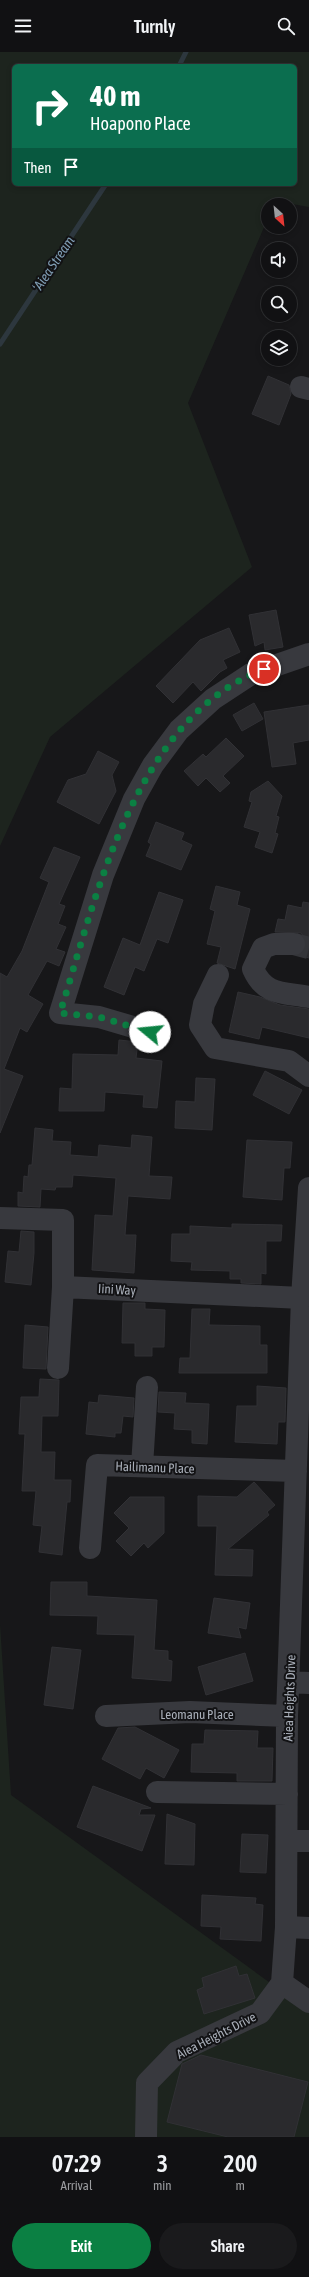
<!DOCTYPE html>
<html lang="en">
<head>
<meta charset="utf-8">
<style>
  :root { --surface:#111113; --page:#1a1a1c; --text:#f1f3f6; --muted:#9c9da0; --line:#303133; --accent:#0b8043 }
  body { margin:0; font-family:"Asap Condensed",sans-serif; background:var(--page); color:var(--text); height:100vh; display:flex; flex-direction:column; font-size:15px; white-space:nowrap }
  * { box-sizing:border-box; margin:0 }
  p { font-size:13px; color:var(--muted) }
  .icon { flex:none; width:22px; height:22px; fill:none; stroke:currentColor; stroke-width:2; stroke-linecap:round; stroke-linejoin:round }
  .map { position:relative; height:2085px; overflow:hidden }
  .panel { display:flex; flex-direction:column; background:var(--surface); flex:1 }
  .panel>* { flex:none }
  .banner { position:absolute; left:12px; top:12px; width:285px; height:122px; border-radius:6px; box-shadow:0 2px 6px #0003,0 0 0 1px var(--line); background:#0b6e4f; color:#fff; overflow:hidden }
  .needle { width:26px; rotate:153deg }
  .controls { position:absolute; left:261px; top:146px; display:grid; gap:8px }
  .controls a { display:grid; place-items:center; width:36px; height:36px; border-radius:50%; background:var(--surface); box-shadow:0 2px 6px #0003,0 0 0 1px var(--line); font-size:20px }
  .pin { position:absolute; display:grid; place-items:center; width:34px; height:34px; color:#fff; margin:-17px; border:2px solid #fff; border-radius:50%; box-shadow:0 1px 4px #0007 }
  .me { position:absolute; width:44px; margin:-22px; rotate:287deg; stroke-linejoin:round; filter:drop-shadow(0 0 3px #0008) }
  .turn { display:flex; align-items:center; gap:14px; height:84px; padding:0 12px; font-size:18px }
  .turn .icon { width:52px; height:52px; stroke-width:2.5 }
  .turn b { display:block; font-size:28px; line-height:34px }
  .then { display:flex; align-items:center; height:38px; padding:0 12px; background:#0003; gap:8px; font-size:15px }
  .eta { display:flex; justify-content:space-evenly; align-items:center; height:68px; text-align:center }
  .eta b { font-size:24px; font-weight:600; line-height:28px }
  .cta { display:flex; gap:8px; margin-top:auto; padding:8px 12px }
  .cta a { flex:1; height:46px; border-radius:24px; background:var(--accent); color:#fff; font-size:16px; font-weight:600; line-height:46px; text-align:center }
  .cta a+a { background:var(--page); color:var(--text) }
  header { display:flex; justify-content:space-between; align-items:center; height:52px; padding:0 12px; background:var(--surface); font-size:18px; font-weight:600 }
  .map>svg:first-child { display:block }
  .green { fill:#1d241e; fill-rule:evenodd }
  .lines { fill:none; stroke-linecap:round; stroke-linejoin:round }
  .stream { stroke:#2d373e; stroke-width:5 }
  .building { fill:#2a2a2d; stroke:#313135 }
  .minor-tunnel { stroke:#343539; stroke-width:22; stroke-dasharray:22 11; stroke-linecap:butt }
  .minor { stroke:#38393e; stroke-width:22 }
  .route { stroke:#0b8043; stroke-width:7; stroke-dasharray:0 12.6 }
  .labels { text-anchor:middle; stroke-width:4; stroke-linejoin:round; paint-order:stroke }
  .street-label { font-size:13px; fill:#a9afb9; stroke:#121214 }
  .water-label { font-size:14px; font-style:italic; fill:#809eb5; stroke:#121214 }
</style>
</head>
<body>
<header><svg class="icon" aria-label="menu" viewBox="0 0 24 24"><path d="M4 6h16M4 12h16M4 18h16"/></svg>Turnly<svg class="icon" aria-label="search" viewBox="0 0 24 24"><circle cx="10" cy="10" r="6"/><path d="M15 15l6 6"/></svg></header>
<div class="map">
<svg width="309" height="2085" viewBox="0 0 309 2085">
  <rect width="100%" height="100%" fill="#171719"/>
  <path class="green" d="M 0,0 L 309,0 L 309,155 L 275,149 L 273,153 L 268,153 L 268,166 L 188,351 L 252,515 L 50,685 L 0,794 ZM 14,14 L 295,14 L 295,132 L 14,132 Z
    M 0,1572 L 11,1743 L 309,1959 L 309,2085 L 0,2085 Z"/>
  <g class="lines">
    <path class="stream" d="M 179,14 L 186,0
      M 0,292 L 106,132"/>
  </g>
  <path class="building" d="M 268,324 L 289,333 L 291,342 L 279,373 L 252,362 Z
    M 276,558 L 283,595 L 265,598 L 264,590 L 255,594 L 249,563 Z
    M 229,576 L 240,600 L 223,608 L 227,616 L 220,620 L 201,639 L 193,630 L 173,651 L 156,634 L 200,588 Z
    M 254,651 L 263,667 L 242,679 L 233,663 Z
    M 309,653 L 309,688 L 293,691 L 296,712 L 272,715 L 264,660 Z
    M 226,686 L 244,704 L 223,724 L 230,731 L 220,740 L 206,726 L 198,734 L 184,719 L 203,702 L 206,705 Z
    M 98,699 L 119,710 L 112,723 L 116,739 L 99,772 L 57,750 L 68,728 L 86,722 Z
    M 268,729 L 282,744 L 276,764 L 279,765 L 275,781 L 278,782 L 272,801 L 255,795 L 260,780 L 244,775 L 252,750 L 249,749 L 251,740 Z
    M 156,770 L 184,781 L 181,788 L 192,793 L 181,818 L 146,804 L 151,792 L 148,790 Z
    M 54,795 L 80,805 L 59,852 L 65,854 L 58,872 L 66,875 L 56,897 L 65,900 L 59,914 L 47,909 L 28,943 L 43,952 L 27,980 L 20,976 L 4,1017 L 23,1024 L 0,1081 L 0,921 L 7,925 L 22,899 L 49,830 L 40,826 Z
    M 216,834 L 240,840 L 237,853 L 250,857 L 235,917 L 217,911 L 221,895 L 207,892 L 215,859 L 210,857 Z
    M 159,840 L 183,848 L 168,891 L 157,887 L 144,919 L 135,915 L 124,943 L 104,935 L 123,886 L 140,893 Z
    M 303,850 L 309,851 L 309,906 L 298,903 L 305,899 L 306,892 L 305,886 L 301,881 L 275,880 L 278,867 L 285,868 L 288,853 L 302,856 Z
    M 238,940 L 260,945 L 280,953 L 309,957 L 309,986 L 262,975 L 259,987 L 229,980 Z
    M 119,988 L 138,990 L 136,1006 L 162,1009 L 157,1056 L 143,1055 L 144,1043 L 105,1040 L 104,1059 L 59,1059 L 60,1036 L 72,1037 L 73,1002 L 118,1003 Z
    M 265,1019 L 302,1038 L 289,1062 L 253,1043 Z
    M 196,1026 L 215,1027 L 212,1078 L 175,1076 L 176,1049 L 195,1050 Z
    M 35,1076 L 53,1078 L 52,1089 L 71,1090 L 70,1103 L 98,1105 L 99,1093 L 131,1096 L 132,1083 L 152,1085 L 149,1124 L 172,1125 L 170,1147 L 128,1144 L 125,1183 L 136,1183 L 134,1221 L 92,1218 L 95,1163 L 113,1164 L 116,1126 L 73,1123 L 72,1135 L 56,1135 L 55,1138 L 41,1137 L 40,1155 L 18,1154 L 18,1140 L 23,1141 L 24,1124 L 28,1125 L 29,1113 L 32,1113 Z
    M 247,1088 L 292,1090 L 290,1116 L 284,1116 L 282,1148 L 243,1145 Z
    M 232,1172 L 282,1173 L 281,1189 L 266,1189 L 266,1222 L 261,1221 L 261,1232 L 241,1231 L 241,1227 L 230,1227 L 230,1219 L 191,1218 L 192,1210 L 171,1209 L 172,1182 L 190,1182 L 190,1174 L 232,1176 Z
    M 21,1179 L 34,1180 L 34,1201 L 31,1233 L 5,1230 L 8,1199 L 19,1200 Z
    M 123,1251 L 145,1251 L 145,1257 L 165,1258 L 164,1295 L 152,1295 L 152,1304 L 135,1304 L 135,1291 L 122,1291 Z
    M 192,1257 L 210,1257 L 209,1273 L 260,1274 L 260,1293 L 267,1293 L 267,1321 L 179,1321 L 180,1306 L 190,1306 Z
    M 25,1273 L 48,1275 L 46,1317 L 23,1316 Z
    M 40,1327 L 59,1328 L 58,1364 L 42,1364 L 41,1400 L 55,1400 L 54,1428 L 71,1428 L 70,1450 L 67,1450 L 62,1503 L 39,1500 L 42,1474 L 33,1473 L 36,1439 L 22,1439 L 25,1382 L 19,1382 L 21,1345 L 39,1345 Z
    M 257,1334 L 286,1336 L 285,1370 L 278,1370 L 277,1392 L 235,1390 L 237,1354 L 257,1354 Z
    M 159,1340 L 186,1341 L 185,1351 L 209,1352 L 207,1392 L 192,1391 L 192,1378 L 174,1377 L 175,1361 L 158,1360 Z
    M 99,1343 L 134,1346 L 133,1365 L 123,1364 L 121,1381 L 115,1381 L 115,1385 L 86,1382 L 89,1350 L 98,1351 Z
    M 254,1430 L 275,1453 L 267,1460 L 269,1463 L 228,1497 L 253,1498 L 252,1524 L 215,1523 L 217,1474 L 198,1474 L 198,1444 L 237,1445 Z
    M 130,1445 L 164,1445 L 164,1481 L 148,1496 L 144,1491 L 131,1504 L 116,1489 L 129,1476 L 114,1461 Z
    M 51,1530 L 87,1530 L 87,1544 L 157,1548 L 154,1598 L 168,1599 L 168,1608 L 172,1609 L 171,1629 L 132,1626 L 135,1583 L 97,1582 L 98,1564 L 50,1563 Z
    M 214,1546 L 250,1551 L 246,1577 L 238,1575 L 241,1586 L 208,1581 Z
    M 52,1595 L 81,1598 L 73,1657 L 44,1653 Z
    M 245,1601 L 253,1629 L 206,1643 L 198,1615 Z
    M 135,1675 L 179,1698 L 164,1726 L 146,1716 L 140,1727 L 102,1707 L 118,1676 Z
    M 205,1678 L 258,1679 L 257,1696 L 273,1696 L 272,1729 L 237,1729 L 237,1721 L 191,1720 L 192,1692 L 204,1692 Z
    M 93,1734 L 151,1756 L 141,1757 L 139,1763 L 155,1763 L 142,1799 L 77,1775 Z
    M 167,1762 L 195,1772 L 194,1813 L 165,1812 Z
    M 242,1782 L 268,1783 L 266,1821 L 240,1820 Z
    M 202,1843 L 256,1846 L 255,1852 L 263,1853 L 261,1889 L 220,1887 L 221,1875 L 201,1874 Z
    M 236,1914 L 239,1924 L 247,1922 L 255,1946 L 204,1962 L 197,1938 L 204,1935 L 202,1926 Z
    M 201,2003 L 308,2030 L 294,2085 L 228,2085 L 167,2070 L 182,2012 Z"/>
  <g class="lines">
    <path class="minor-tunnel" d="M 294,892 L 309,896"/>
    <path class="minor" d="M 301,335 L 309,337
      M 294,892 L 274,892 L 263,896 L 253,917 C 265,944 283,940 309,945
      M 218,923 L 204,952 L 200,973 L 215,996 L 289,1009 L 309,1024
      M 150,980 L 99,965 L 60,961 L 103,823 L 134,747 L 153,713 L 179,678 L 213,647 L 251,622 L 309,602
      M 0,1166 L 63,1168 L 63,1235 L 302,1246
      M 58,1316 L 63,1235
      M 142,1414 L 147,1335
      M 90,1496 L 97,1413 L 296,1419
      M 289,1630 L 309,1631
      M 106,1664 L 190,1660 L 287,1664
      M 157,1740 L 287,1742
      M 287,1789 L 309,1789
      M 286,1875 L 309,1876
      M 282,1931 L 309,1950
      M 146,2085 L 147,2031 L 177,2000 L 260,1961 L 282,1931 L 286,1875 L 287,1664 L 302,1246 L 309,1136"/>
  </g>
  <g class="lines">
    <path class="route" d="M 150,980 L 99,965 L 60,961 C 97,843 134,667 264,617"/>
  </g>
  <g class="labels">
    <g class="street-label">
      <text transform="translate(117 1237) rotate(3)" y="5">Iini Way</text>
      <text transform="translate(155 1415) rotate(2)" y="5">Hailimanu Place</text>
      <text transform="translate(289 1646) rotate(-88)" y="5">Aiea Heights Drive</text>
      <text x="197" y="1667">Leomanu Place</text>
      <text transform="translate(216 1983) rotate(-27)" y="5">Aiea Heights Drive</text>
    </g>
    <g class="water-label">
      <text transform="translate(53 212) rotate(-56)" y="5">ʻAiea Stream</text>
    </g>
  </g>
</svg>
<div class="controls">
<a><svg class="needle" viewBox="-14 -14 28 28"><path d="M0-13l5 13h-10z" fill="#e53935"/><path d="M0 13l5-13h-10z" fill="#9c9da0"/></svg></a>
<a><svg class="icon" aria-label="sound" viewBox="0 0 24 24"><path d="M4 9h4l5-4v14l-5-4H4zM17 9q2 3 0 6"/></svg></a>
<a><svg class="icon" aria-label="search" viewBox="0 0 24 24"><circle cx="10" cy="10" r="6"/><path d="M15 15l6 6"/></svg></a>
<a><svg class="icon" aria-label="layers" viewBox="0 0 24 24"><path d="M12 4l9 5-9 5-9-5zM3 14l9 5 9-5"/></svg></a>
</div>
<div class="pin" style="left:264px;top:617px;background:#d93025"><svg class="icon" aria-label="arrive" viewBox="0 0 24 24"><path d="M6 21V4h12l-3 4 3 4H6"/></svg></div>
<svg class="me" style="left:150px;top:980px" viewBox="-20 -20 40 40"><circle r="19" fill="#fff"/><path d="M0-13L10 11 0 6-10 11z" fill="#0b8043"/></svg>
<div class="banner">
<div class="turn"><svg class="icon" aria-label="right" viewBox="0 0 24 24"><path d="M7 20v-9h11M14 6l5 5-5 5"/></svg><div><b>40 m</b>Hoapono Place</div></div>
<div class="then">Then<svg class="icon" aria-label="arrive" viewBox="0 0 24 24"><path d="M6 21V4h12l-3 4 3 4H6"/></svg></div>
</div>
</div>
<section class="panel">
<div class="eta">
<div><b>07:29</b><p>Arrival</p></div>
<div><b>3</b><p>min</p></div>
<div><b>200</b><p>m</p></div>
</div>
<div class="cta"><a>Exit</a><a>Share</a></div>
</section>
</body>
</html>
